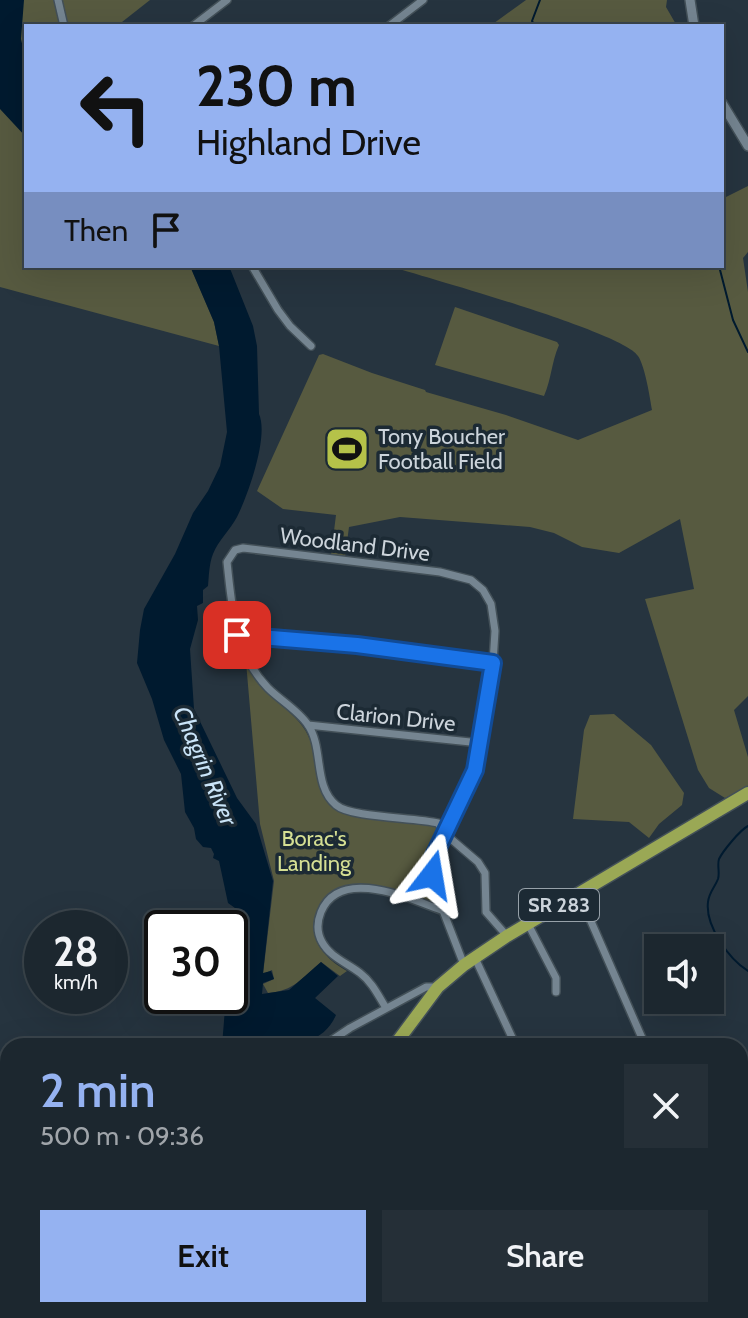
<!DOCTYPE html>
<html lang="en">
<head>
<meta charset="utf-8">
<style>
  :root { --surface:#1c272f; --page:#252f37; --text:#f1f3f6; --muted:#a0a5aa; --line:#3a444b; --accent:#95b2f1 }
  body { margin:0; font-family:Cabin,sans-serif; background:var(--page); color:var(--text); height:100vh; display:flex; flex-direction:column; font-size:30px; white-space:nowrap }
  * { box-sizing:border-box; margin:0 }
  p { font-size:26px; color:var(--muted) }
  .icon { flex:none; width:44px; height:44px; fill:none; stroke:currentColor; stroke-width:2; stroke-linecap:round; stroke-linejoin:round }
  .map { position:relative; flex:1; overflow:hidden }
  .details { position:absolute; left:0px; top:1038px; width:748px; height:280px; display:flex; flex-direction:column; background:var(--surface); border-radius:24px 24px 0 0; box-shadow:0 8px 32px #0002,0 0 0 2px var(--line) }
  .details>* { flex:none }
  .banner { position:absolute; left:24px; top:24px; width:700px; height:244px; border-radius:0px; box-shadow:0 8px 32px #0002,0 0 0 2px var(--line); background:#95b2f1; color:#111; overflow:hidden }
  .controls { position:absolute; left:644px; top:934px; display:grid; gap:16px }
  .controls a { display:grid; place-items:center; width:80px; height:80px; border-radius:0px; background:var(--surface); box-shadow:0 8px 32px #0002,0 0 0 2px var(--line); font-size:40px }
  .speed { position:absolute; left:24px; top:910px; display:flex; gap:16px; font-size:40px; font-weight:700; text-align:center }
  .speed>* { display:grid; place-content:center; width:104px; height:104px; border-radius:50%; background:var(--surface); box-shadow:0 8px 32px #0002,0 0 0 2px var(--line); line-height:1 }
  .speed small { font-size:20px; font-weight:400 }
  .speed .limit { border:4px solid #111; border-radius:12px; background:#fff; color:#111 }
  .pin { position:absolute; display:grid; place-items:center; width:68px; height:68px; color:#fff; margin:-34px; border-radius:16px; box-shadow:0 4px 12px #0006 }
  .me { position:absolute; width:88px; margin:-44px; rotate:14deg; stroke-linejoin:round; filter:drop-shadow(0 0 6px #0008) }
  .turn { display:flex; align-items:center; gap:28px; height:168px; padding:0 40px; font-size:36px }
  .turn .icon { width:104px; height:104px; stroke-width:2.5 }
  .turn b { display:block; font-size:56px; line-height:68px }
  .then { display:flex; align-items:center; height:76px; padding:0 40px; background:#0003; gap:16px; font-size:30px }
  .round { display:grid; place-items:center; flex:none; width:84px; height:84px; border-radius:0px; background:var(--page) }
  .headline { display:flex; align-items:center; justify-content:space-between; height:136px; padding:0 40px }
  h1 { font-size:48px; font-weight:600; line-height:60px; color:var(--accent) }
  .cta { display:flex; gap:16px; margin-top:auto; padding:16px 40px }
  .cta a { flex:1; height:92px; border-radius:0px; background:var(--accent); color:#111; font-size:32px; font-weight:600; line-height:92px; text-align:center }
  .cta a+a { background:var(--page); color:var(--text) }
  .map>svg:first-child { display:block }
  .green { fill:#575a40 }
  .water { fill:#001a2f }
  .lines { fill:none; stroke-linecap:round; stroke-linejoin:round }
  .stream { stroke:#001a2f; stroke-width:2 }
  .minor-casing { stroke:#435058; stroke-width:10 }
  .tertiary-casing { stroke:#435058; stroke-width:12 }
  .primary-casing { stroke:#435058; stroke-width:15 }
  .minor { stroke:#758591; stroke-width:7 }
  .tertiary { stroke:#758591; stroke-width:9 }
  .primary { stroke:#9aa855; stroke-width:12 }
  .route-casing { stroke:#114b97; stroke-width:20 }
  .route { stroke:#1a73e8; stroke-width:14 }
  .labels { text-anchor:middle; stroke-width:7; stroke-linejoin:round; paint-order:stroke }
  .shield { fill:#1c2a34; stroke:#97a1a9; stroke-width:2 }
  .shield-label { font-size:20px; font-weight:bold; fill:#ccd4db }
  .poi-label { font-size:22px; fill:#ccd4db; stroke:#1c2a34; text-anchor:start }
  .street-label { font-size:22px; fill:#ccd4db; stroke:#1c2a34 }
  .park-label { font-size:22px; fill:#d5df93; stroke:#1c2a34 }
  .water-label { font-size:24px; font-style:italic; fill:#cae4f8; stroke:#1c2a34 }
</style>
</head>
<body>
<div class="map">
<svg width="748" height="1318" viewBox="0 0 748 1318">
  <rect width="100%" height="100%" fill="#26343f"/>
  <path class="green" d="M 0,0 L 150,0 L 122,22 L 124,26 L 26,26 L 26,266 L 190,266 L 214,322 L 219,346 L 0,287 Z
    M 526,0 L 667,0 L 666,7 L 677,26 L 490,26 Z
    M 748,186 L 748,252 L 743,258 L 748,292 L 748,696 L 734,710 L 748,757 L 748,787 L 725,798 L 709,788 L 698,770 L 645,599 L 694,589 L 680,519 L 619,553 L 582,547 L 554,533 L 530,527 L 400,517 L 349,527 L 345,557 L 331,555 L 336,515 L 283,509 L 257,491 L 319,355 L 323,354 L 372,373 L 425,390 L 426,392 L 506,415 L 578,440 L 652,410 C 650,398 645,366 638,356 C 623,332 428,278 389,266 L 722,266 L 722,196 L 724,198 Z
    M 455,307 L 557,342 L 559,345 C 551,364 552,377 544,396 L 435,365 Z
    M 246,662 C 253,672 260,682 268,692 C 279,704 294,714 303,727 C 321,752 315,790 339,812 L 423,823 L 434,825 L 439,831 L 429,862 L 434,903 L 430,904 C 409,897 382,882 359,885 C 323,890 297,926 327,956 C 332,962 340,967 347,971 L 340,976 L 321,962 C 302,978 294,991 268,993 L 263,984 L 274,979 L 272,970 L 263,974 L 274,881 L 260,824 Z
    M 614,714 L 651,745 L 684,793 L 682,805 L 659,824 L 649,838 L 629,822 L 573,819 L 584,730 L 590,715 Z
    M 0,1258 L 8,1258 L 8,1310 L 282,1310 L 254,1318 L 0,1318 Z"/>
  <path class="water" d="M 0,0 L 24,0 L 21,39 L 26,61 L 26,137 L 0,109 Z
    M 190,266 L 229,266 L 253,326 L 257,346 L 259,414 C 269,436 248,495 237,517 C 230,530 218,541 213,554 C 209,564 209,576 208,586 L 203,590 L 203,603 L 197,606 L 198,620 L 190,649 L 194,709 L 237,798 L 256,824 L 273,881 L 263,973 L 271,971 L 274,979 L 263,983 L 262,994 L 289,990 L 321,962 L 338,976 L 315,998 L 336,1015 C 318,1057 259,1046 222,1046 L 226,996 L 230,996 C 230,982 234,968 234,954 C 234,944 230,938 230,928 L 226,928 L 235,913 L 235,908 L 228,903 L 219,861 L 213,858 L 214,854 L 211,848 L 203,847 L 196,839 L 194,828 L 185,812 L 181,774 L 164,740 L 152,699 L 137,663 L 140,630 L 144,609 L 175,554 L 193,513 L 208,491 L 220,466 L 227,432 L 219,346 L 214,322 Z"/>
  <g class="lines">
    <path class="stream" d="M 535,26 L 532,21 L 540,0
      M 719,266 L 733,320 L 748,352
      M 748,826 C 740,830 723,851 719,859 C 717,865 720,873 718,879 C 715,887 709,892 708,902 C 705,926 729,959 748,971
      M 0,1221 L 8,1220"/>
    <g class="minor-casing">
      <path id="minor" d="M 58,0 L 64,26
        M 193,26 L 227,0
        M 389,26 L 423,0
        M 252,266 L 278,310 L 290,326 L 311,346
        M 237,635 L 357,645 L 493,663
        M 308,725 L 480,743
        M 579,894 L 642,1038
        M 528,924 L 556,978 L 556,992
        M 475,958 L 516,1046
        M 464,965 L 435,890 L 432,860 L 475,770 L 493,663 L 495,631 L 491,604 L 483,590 L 471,580 L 440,572 L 243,548 L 235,550 L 227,562 C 232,607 234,653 268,688 C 280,700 299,711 308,725 C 324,748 313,786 336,805 C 351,818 415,817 438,823 L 444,833 L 478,862 L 485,873 L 486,912 L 507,936
        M 386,1008 C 378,995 372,982 360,973 C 347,963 330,957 322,942 C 317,933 317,922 321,912 C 340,865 412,900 444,911
        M 323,1046 L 350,1028 L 426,987 L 438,987
        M 0,1083 L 8,1087"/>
    </g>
    <g class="tertiary-casing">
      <path id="tertiary" d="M 690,0 L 694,26
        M 722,103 L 748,146"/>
    </g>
    <g class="primary-casing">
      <path id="primary" d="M 394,1046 L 438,987 L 464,965 L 507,936 L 748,793
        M 346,1310 L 348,1318"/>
    </g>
    <use href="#minor" class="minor"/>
    <use href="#tertiary" class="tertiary"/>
    <use href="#primary" class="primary"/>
  </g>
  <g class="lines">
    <g class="route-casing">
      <path id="route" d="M 237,635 L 357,645 L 493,663 L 475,770 L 432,860 L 432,875"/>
    </g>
    <use href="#route" class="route"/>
  </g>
  <defs>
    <g id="stadium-square" transform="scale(2.3)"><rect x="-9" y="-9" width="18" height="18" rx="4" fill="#b5c249" stroke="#1c2a34"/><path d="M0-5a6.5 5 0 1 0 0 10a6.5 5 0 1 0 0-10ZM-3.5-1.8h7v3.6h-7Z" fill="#111"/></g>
  </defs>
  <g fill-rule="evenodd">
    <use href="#stadium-square" x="347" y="449"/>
  </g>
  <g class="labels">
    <rect class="shield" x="519" y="889" width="80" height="32" rx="6"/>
    <g class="shield-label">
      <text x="559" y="912">SR 283</text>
    </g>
    <g class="poi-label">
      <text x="378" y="444">Tony Boucher<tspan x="378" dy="25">Football Field</tspan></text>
    </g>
    <g class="street-label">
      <text transform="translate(355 544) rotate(7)" y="8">Woodland Drive</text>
      <text transform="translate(396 717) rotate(6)" y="8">Clarion Drive</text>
    </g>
    <g class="park-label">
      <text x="314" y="846">Borac's<tspan x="314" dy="25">Landing</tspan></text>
    </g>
    <g class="water-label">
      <text transform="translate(205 766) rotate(67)" y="8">Chagrin River</text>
    </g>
  </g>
</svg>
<div class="controls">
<a><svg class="icon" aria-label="sound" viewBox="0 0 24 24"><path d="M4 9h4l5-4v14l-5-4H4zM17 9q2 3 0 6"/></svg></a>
</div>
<div class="speed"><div>28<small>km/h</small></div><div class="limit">30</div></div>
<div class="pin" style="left:237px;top:635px;background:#d93025"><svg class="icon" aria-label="arrive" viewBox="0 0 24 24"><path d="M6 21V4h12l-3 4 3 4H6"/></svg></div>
<svg class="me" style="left:432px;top:875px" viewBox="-20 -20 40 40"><path d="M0-17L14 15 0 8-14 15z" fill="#1a73e8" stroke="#fff" stroke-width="4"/></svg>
<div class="banner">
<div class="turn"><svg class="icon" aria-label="left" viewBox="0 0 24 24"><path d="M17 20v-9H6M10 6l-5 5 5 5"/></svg><div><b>230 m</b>Highland Drive</div></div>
<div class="then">Then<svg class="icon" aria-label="arrive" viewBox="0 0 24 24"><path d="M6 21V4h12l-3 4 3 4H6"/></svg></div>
</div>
<section class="details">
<div class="headline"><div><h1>2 min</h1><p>500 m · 09:36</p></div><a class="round"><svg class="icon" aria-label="close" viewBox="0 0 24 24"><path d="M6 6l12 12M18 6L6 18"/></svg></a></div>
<div class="cta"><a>Exit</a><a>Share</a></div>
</section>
</div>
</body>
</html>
